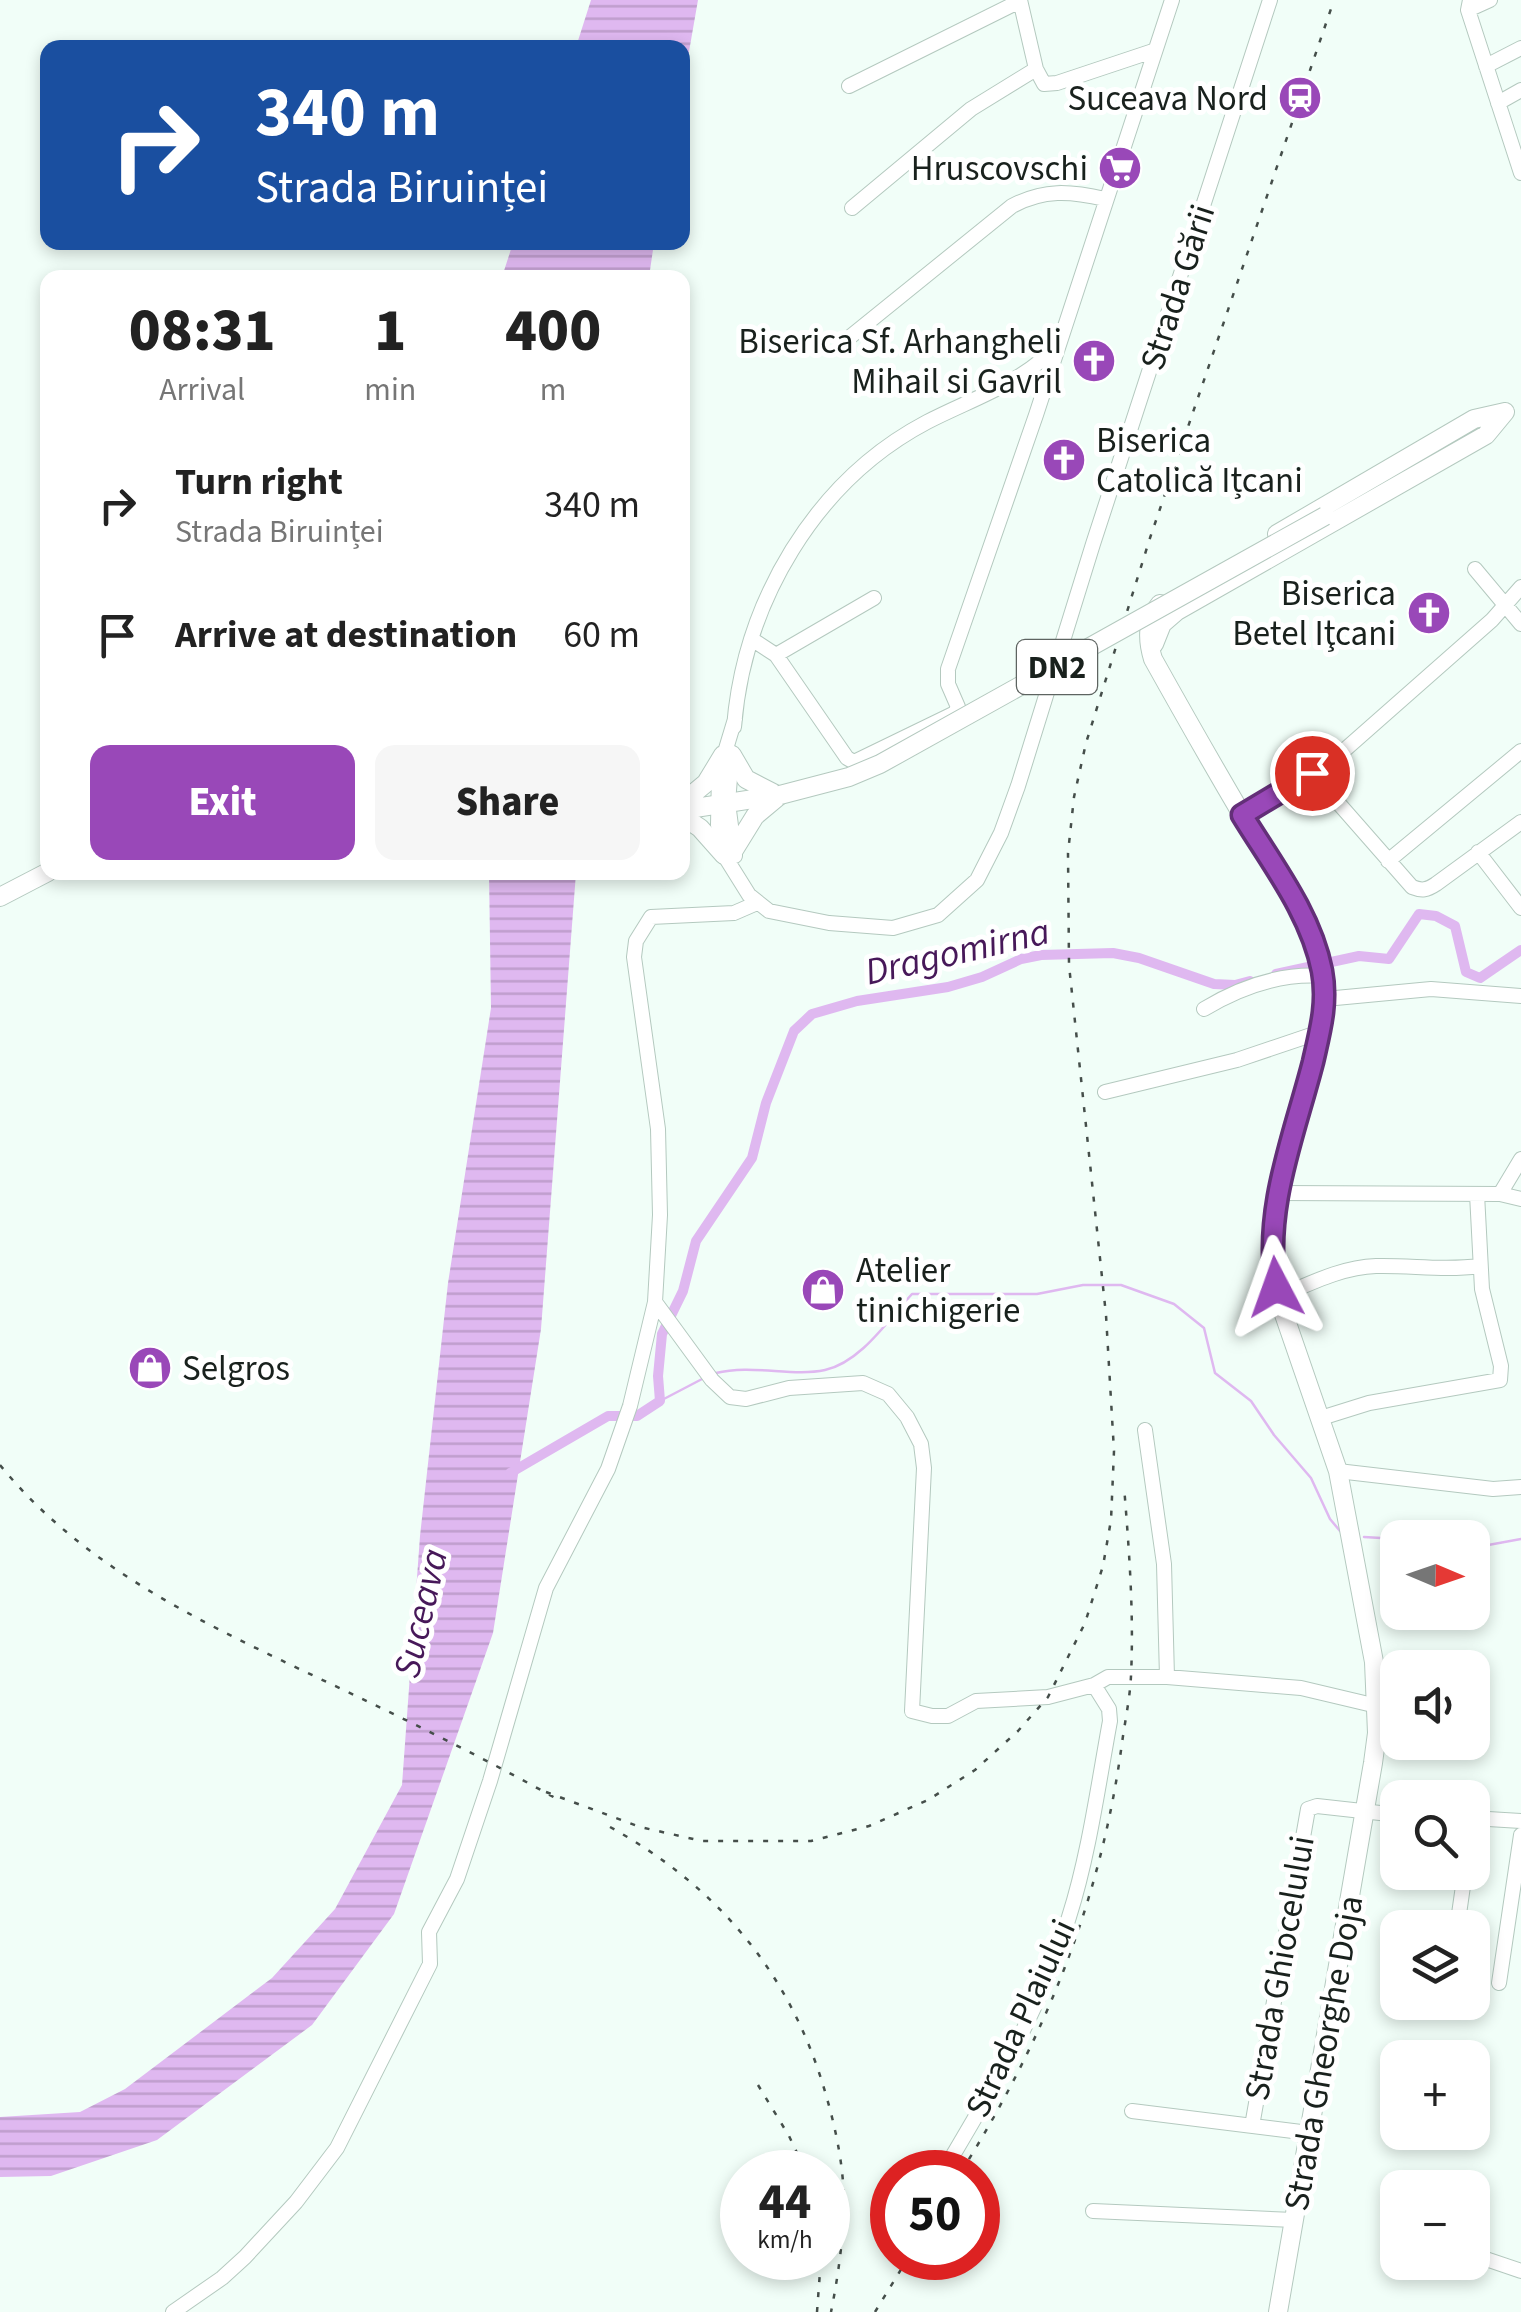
<!DOCTYPE html>
<html lang="en">
<head>
<meta charset="utf-8">
<style>
  :root { --surface:#fff; --page:#f6f6f6; --text:#222; --muted:#767676; --accent:#9948b8 }
  body { margin:0; font-family:"Source Sans 3",sans-serif; background:var(--page); color:var(--text); height:100vh; display:flex; flex-direction:column; font-size:38px; white-space:nowrap }
  * { box-sizing:border-box; margin:0 }
  p { font-size:32px; color:var(--muted) }
  .icon { flex:none; width:55px; height:55px; fill:none; stroke:currentColor; stroke-width:2; stroke-linecap:round; stroke-linejoin:round }
  .map { position:relative; flex:1; overflow:hidden }
  .drawer { position:absolute; left:40px; top:270px; width:650px; height:610px; display:flex; flex-direction:column; background:var(--surface); border-radius:20px; box-shadow:0 5px 15px #0003 }
  .drawer>* { flex:none }
  .banner { position:absolute; left:40px; top:40px; width:650px; height:210px; border-radius:20px; box-shadow:0 5px 15px #0003; background:#1a4fa0; color:#fff; overflow:hidden }
  .needle { width:65px; rotate:92deg }
  .fabs { position:absolute; left:1380px; top:1520px; display:grid; gap:20px }
  .fabs a { display:grid; place-items:center; width:110px; height:110px; border-radius:20px; background:var(--surface); box-shadow:0 5px 15px #0003; font-size:50px }
  .speed { position:absolute; left:720px; top:2150px; display:flex; gap:20px; font-size:50px; font-weight:700; text-align:center }
  .speed>* { display:grid; place-content:center; width:130px; height:130px; border-radius:50%; background:var(--surface); box-shadow:0 5px 15px #0003; line-height:1 }
  .speed small { font-size:25px; font-weight:400 }
  .speed .limit { border:15px solid #d22; background:#fff; color:#111 }
  .pin { position:absolute; display:grid; place-items:center; width:85px; height:85px; color:#fff; margin:-42px; border:5px solid #fff; border-radius:50%; box-shadow:0 2px 10px #0007 }
  .me { position:absolute; width:110px; margin:-55px; rotate:356deg; stroke-linejoin:round; filter:drop-shadow(0 0 8px #0008) }
  .turn { display:flex; align-items:center; gap:35px; height:210px; padding:0 50px; font-size:45px }
  .turn .icon { width:130px; height:130px; stroke-width:2.5 }
  .turn b { display:block; font-size:70px; line-height:85px }
  .eta { display:flex; justify-content:space-evenly; align-items:center; height:170px; text-align:center }
  .eta b { font-size:60px; font-weight:800; line-height:70px }
  .cta { display:flex; gap:20px; margin-top:auto; padding:20px 50px }
  .cta a { flex:1; height:115px; border-radius:20px; background:var(--accent); color:#fff; font-size:40px; font-weight:800; line-height:115px; text-align:center }
  .cta a+a { background:var(--page); color:var(--text) }
  ul { padding:0; list-style:none }
  li { display:flex; align-items:center; gap:30px; height:130px; padding:0 50px }
  li div { flex:1 }
  li b { display:block; font-size:38px }
  li em { font-style:normal }
  .map>svg:first-child { display:block }
  .water { fill:url(#water-rules) }
  .lines { fill:none; stroke-linecap:round; stroke-linejoin:round }
  .stream { stroke:#dfb8f0; stroke-width:2.5 }
  .canal { stroke:#dfb8f0; stroke-width:10 }
  .minor-casing { stroke:#b4c9bf; stroke-width:16 }
  .major-casing { stroke:#b4c9bf; stroke-width:20 }
  .minor { stroke:#fff; stroke-width:14 }
  .major { stroke:#fff; stroke-width:18 }
  .rail { stroke:#454e4a; stroke-width:2.5; stroke-dasharray:5 10; stroke-linecap:butt }
  .major-bridge-casing { stroke:#b4c9bf; stroke-width:20; stroke-linecap:butt }
  .major-bridge { stroke:#fff; stroke-width:18 }
  .route-casing { stroke:#632f78; stroke-width:25 }
  .route { stroke:#9948b8; stroke-width:18 }
  .labels { text-anchor:middle; stroke-width:10; stroke-linejoin:round; paint-order:stroke }
  .shield { fill:#fff; stroke:#5e6461; stroke-width:2.5 }
  .shield-label { font-size:32px; font-weight:bold; fill:#19211d }
  .poi-label { font-size:35px; fill:#19211d; stroke:#fff; text-anchor:end }
  .street-label { font-size:35px; fill:#19211d; stroke:#fff }
  .water-label { font-size:38px; font-style:italic; fill:#471859; stroke:#fff }
</style>
</head>
<body>
<div class="map">
<svg width="1521" height="2312" viewBox="0 0 1521 2312">
  <defs>
    <pattern id="water-rules" width="6" height="5" patternUnits="userSpaceOnUse" patternTransform="scale(2.5)"><rect width="6" height="5" fill="#dfb8f0"/><path d="M0 2.5h6" fill="none" stroke="#bf9ecd"/></pattern>
  </defs>
  <rect width="100%" height="100%" fill="#f1fef8"/>
  <path class="water" d="M 591,0 L 698,0 L 683,86 L 682,48 L 576,47 Z
    M 513,243 L 513,242 L 654,243 L 649,277 L 502,277 Z
    M 489,873 L 576,873 L 541,1329 L 493,1633 L 394,1914 L 312,2025 L 157,2140 L 51,2176 L 0,2177 L 0,2117 L 80,2112 L 125,2089 L 272,1978 L 335,1909 L 402,1785 L 420,1536 L 448,1283 L 491,1008 Z"/>
  <g class="lines">
    <path class="stream" d="M 716,1373 C 751,1364 793,1377 825,1370 C 861,1362 888,1320 912,1294 L 1037,1294 L 1083,1285 L 1121,1285 L 1174,1304 L 1204,1328 L 1215,1373 L 1251,1401 L 1274,1435 L 1311,1478 L 1330,1519 L 1340,1531
      M 660,1401 L 704,1378
      M 1364,1537 L 1398,1539
      M 1425,1538 L 1428,1538
      M 1472,1548 L 1521,1539"/>
    <path class="canal" d="M 1276,974 L 1359,956 L 1389,959 L 1419,914 L 1436,916 L 1455,926 L 1466,972 L 1480,978 L 1521,950
      M 510,1473 L 608,1416 L 637,1416 L 660,1401 L 658,1376 L 662,1334 L 683,1291 L 696,1241 L 752,1158 L 766,1103 L 794,1031 L 812,1014 L 857,1001 L 948,987 L 982,977 L 1021,959 L 1041,955 L 1113,953 L 1139,958 L 1214,984 L 1235,985 L 1250,981"/>
    <g class="minor-casing">
      <path id="minor" d="M 1020,0 L 1036,69 L 1044,84 L 1057,83 L 1153,51
        M 1470,0 L 1468,10 L 1521,173
        M 1468,10 L 1490,0
        M 1486,66 L 1521,48
        M 849,86 L 1020,1
        M 1498,103 L 1521,90
        M 852,208 L 971,109 L 1036,69
        M 850,337 L 1012,206 C 1044,189 1070,191 1105,199
        M 1475,569 L 1521,624
        M 753,640 L 776,655 L 847,758 L 854,762 L 955,713 L 958,707 L 948,684 L 948,669 L 1036,415 L 1172,0
        M 776,655 L 874,598
        M 735,719 L 719,772 L 718,825 L 724,855 L 749,895 L 769,911 L 829,923 L 893,928 L 938,915 L 977,880 L 1001,833 L 1018,786 L 1093,544 L 1270,0
        M 734,727 C 744,602 815,481 927,422 C 971,399 1024,383 1057,345
        M 732,753 L 728,803 L 735,856
        M 1312,773 L 1412,887 C 1422,891 1427,890 1436,884 L 1521,822
        M 1242,815 L 1340,754 L 1492,620 L 1521,587
        M 1478,852 L 1521,908
        M 1388,861 L 1521,751
        M 1325,999 L 1431,989 L 1521,996
        M 1204,1009 C 1239,988 1281,973 1323,976
        M 1105,1092 L 1237,1060 L 1320,1032
        M 1278,1193 L 1500,1194 L 1521,1199
        M 1500,1194 L 1521,1159
        M 1278,1297 C 1309,1284 1342,1267 1376,1266 C 1411,1265 1444,1271 1479,1266
        M 655,1302 L 712,1380 L 730,1397 L 746,1399 L 789,1388 L 863,1383 L 888,1394 L 907,1417 L 921,1444 L 924,1468 L 912,1711 L 932,1716 L 948,1716 L 976,1701 L 1048,1697 L 1094,1685 L 1108,1677 L 1167,1677 L 1301,1688 L 1377,1706
        M 1321,1418 L 1369,1403 L 1500,1380 L 1501,1366 L 1482,1289 L 1477,1194
        M 1145,1430 L 1164,1564 L 1167,1677
        M 1338,1471 L 1493,1489 L 1521,1487
        M 1472,1818 L 1521,1821
        M 1457,1928 L 1465,1872
        M 1499,1983 L 1521,1835
        M 1459,2002 L 1473,2006
        M 1132,2111 L 1309,2133
        M 1252,2126 L 1308,1809 L 1317,1806 L 1398,1815
        M 943,2172 C 991,2091 1042,2008 1069,1917 C 1089,1854 1098,1786 1110,1721 L 1109,1709 L 1094,1685
        M 1093,2211 L 1294,2220
        M 1480,2257 L 1521,2271
        M 173,2312 L 222,2278 L 245,2257 L 296,2202 L 337,2148 L 430,1964 L 429,1932 L 457,1879 L 490,1781 L 546,1588 L 608,1469 L 630,1406 L 655,1302 L 660,1215 L 658,1129 L 634,957 L 636,941 L 651,917 L 734,913 L 757,903"/>
    </g>
    <g class="major-casing">
      <path id="major" d="M 1277,534 L 1474,419 L 1505,412
        M 1160,604 C 1147,619 1147,640 1153,659 C 1182,711 1211,762 1241,813 C 1278,876 1337,945 1322,1023 C 1302,1110 1256,1206 1278,1297 L 1338,1471 L 1374,1662 L 1377,1733 L 1373,1763 L 1278,2312
        M 1154,644 L 1162,624 L 1177,611 L 1486,435 L 1505,412
        M 732,755 L 746,779 L 775,794
        M 682,803 L 706,783 L 723,755
        M 682,810 L 780,795
        M 682,816 L 700,828 L 724,855
        M 734,850 L 755,816 L 780,795
        M 0,897 L 48,872"/>
    </g>
    <use href="#minor" class="minor"/>
    <use href="#major" class="major"/>
    <path class="rail" d="M 0,1465 C 87,1572 212,1627 333,1685 C 409,1721 484,1758 557,1799
      M 546,1792 L 640,1827 L 702,1841 L 811,1841 L 869,1826 L 928,1800 L 975,1770 L 1018,1731 L 1048,1697 L 1085,1623 L 1103,1566 L 1111,1520 L 1114,1451 L 1106,1315 L 1069,965 L 1068,853 L 1074,797 L 1086,743 L 1150,538 L 1334,0
      M 610,1827 C 715,1885 788,1970 823,2085 C 835,2124 844,2165 844,2206 C 843,2241 838,2277 831,2312
      M 758,2085 L 789,2136 L 806,2172
      M 961,2172 C 1045,2038 1101,1901 1122,1743 C 1125,1721 1130,1698 1131,1676 C 1134,1613 1129,1549 1124,1486
      M 817,2312 L 821,2258
      M 875,2312 L 908,2258"/>
    <g class="major-bridge-casing">
      <path id="major-bridge" d="M 780,795 L 849,777 L 880,764 L 1325,516"/>
    </g>
    <use href="#major-bridge" class="major-bridge"/>
  </g>
  <g class="lines">
    <g class="route-casing">
      <path id="route" d="M 1276,1287 C 1263,1210 1294,1136 1313,1062 C 1320,1031 1328,1003 1322,971 C 1311,914 1272,864 1242,815 L 1312,773"/>
    </g>
    <use href="#route" class="route"/>
  </g>
  <defs>
    <g id="station-disc" transform="scale(2.25)"><circle r="9.5" fill="#9948b8" stroke="#fff"/><path d="M-3-6H3Q5-6 5-4V2Q5 4 3 4L4.5 6H3L1.5 4h-3L-3 6H-4.5L-3 4Q-5 4-5 2V-4Q-5-6-3-6ZM-3.5-4v3h7v-3ZM-3.5 1v1.5H-2V1ZM2 1v1.5H3.5V1Z" fill="#fff"/></g>
    <g id="supermarket-disc" transform="scale(2.25)"><circle r="9.5" fill="#9948b8" stroke="#fff"/><path d="M-6-5.5h2.5l.6 2H6L4.5 2H-2.5L-4.4-4H-6ZM-1.5 3.2a1.3 1.3 0 1 0 .1 0ZM3 3.2a1.3 1.3 0 1 0 .1 0Z" fill="#fff"/></g>
    <g id="church-disc" transform="scale(2.25)"><circle r="9.5" fill="#9948b8" stroke="#fff"/><path d="M-1.2-6h2.4v3.5h3.3v2.4h-3.3V6h-2.4V-.1h-3.3v-2.4h3.3Z" fill="#fff"/></g>
    <g id="shop-disc" transform="scale(2.25)"><circle r="9.5" fill="#9948b8" stroke="#fff"/><path d="M-5-2.5h2.3a2.7 3.5 0 0 1 5.4 0H5L5.5 6h-11ZM-1.5-2.5h3a1.5 2.3 0 0 0-3 0Z" fill="#fff"/></g>
  </defs>
  <g fill-rule="evenodd">
    <use href="#station-disc" x="1300" y="98"/>
    <use href="#supermarket-disc" x="1120" y="168"/>
    <use href="#church-disc" x="1094" y="361"/>
    <use href="#church-disc" x="1064" y="460"/>
    <use href="#church-disc" x="1429" y="613"/>
    <use href="#shop-disc" x="823" y="1290"/>
    <use href="#shop-disc" x="150" y="1368"/>
  </g>
  <g class="labels">
    <rect class="shield" x="1017" y="640" width="80" height="54" rx="8"/>
    <g class="shield-label">
      <text x="1057" y="678">DN2</text>
    </g>
    <g class="poi-label">
      <text x="1268" y="110">Suceava Nord</text>
      <text x="1088" y="180">Hruscovschi</text>
      <text x="1062" y="353">Biserica Sf. Arhangheli<tspan x="1062" dy="40">Mihail si Gavril</tspan></text>
      <text x="1096" y="452" text-anchor="start">Biserica<tspan x="1096" dy="40">Catolică Ițcani</tspan></text>
      <text x="1396" y="605">Biserica<tspan x="1396" dy="40">Betel Iţcani</tspan></text>
      <text x="856" y="1282" text-anchor="start">Atelier<tspan x="856" dy="40">tinichigerie</tspan></text>
      <text x="182" y="1380" text-anchor="start">Selgros</text>
    </g>
    <g class="street-label">
      <text transform="translate(1177 287) rotate(-72)" y="12">Strada Gării</text>
      <text transform="translate(1279 1968) rotate(-80)" y="12">Strada Ghiocelului</text>
      <text transform="translate(1020 2018) rotate(-65)" y="12">Strada Plaiului</text>
      <text transform="translate(1323 2053) rotate(-80)" y="12">Strada Gheorghe Doja</text>
    </g>
    <g class="water-label">
      <text transform="translate(957 951) rotate(-13)" y="13">Dragomirna</text>
      <text transform="translate(420 1613) rotate(-77)" y="13">Suceava</text>
    </g>
  </g>
</svg>
<div class="fabs">
<a><svg class="needle" viewBox="-14 -14 28 28"><path d="M0-13l5 13h-10z" fill="#e53935"/><path d="M0 13l5-13h-10z" fill="#767676"/></svg></a>
<a><svg class="icon" aria-label="sound" viewBox="0 0 24 24"><path d="M4 9h4l5-4v14l-5-4H4zM17 9q2 3 0 6"/></svg></a>
<a><svg class="icon" aria-label="search" viewBox="0 0 24 24"><circle cx="10" cy="10" r="6"/><path d="M15 15l6 6"/></svg></a>
<a><svg class="icon" aria-label="layers" viewBox="0 0 24 24"><path d="M12 4l9 5-9 5-9-5zM3 14l9 5 9-5"/></svg></a>
<a>+</a>
<a>−</a>
</div>
<div class="speed"><div>44<small>km/h</small></div><div class="limit">50</div></div>
<div class="pin" style="left:1312px;top:773px;background:#d93025"><svg class="icon" aria-label="arrive" viewBox="0 0 24 24"><path d="M6 21V4h12l-3 4 3 4H6"/></svg></div>
<svg class="me" style="left:1276px;top:1287px" viewBox="-20 -20 40 40"><path d="M0-17L14 15 0 8-14 15z" fill="#9948b8" stroke="#fff" stroke-width="4"/></svg>
<div class="banner">
<div class="turn"><svg class="icon" aria-label="right" viewBox="0 0 24 24"><path d="M7 20v-9h11M14 6l5 5-5 5"/></svg><div><b>340 m</b>Strada Biruinței</div></div>
</div>
<section class="drawer">
<div class="eta">
<div><b>08:31</b><p>Arrival</p></div>
<div><b>1</b><p>min</p></div>
<div><b>400</b><p>m</p></div>
</div>
<ul>
<li><svg class="icon" aria-label="right" viewBox="0 0 24 24"><path d="M7 20v-9h11M14 6l5 5-5 5"/></svg><div><b>Turn right</b><p>Strada Biruinței</p></div><em>340 m</em></li>
<li><svg class="icon" aria-label="arrive" viewBox="0 0 24 24"><path d="M6 21V4h12l-3 4 3 4H6"/></svg><div><b>Arrive at destination</b></div><em>60 m</em></li>
</ul>
<div class="cta"><a>Exit</a><a>Share</a></div>
</section>
</div>
</body>
</html>
